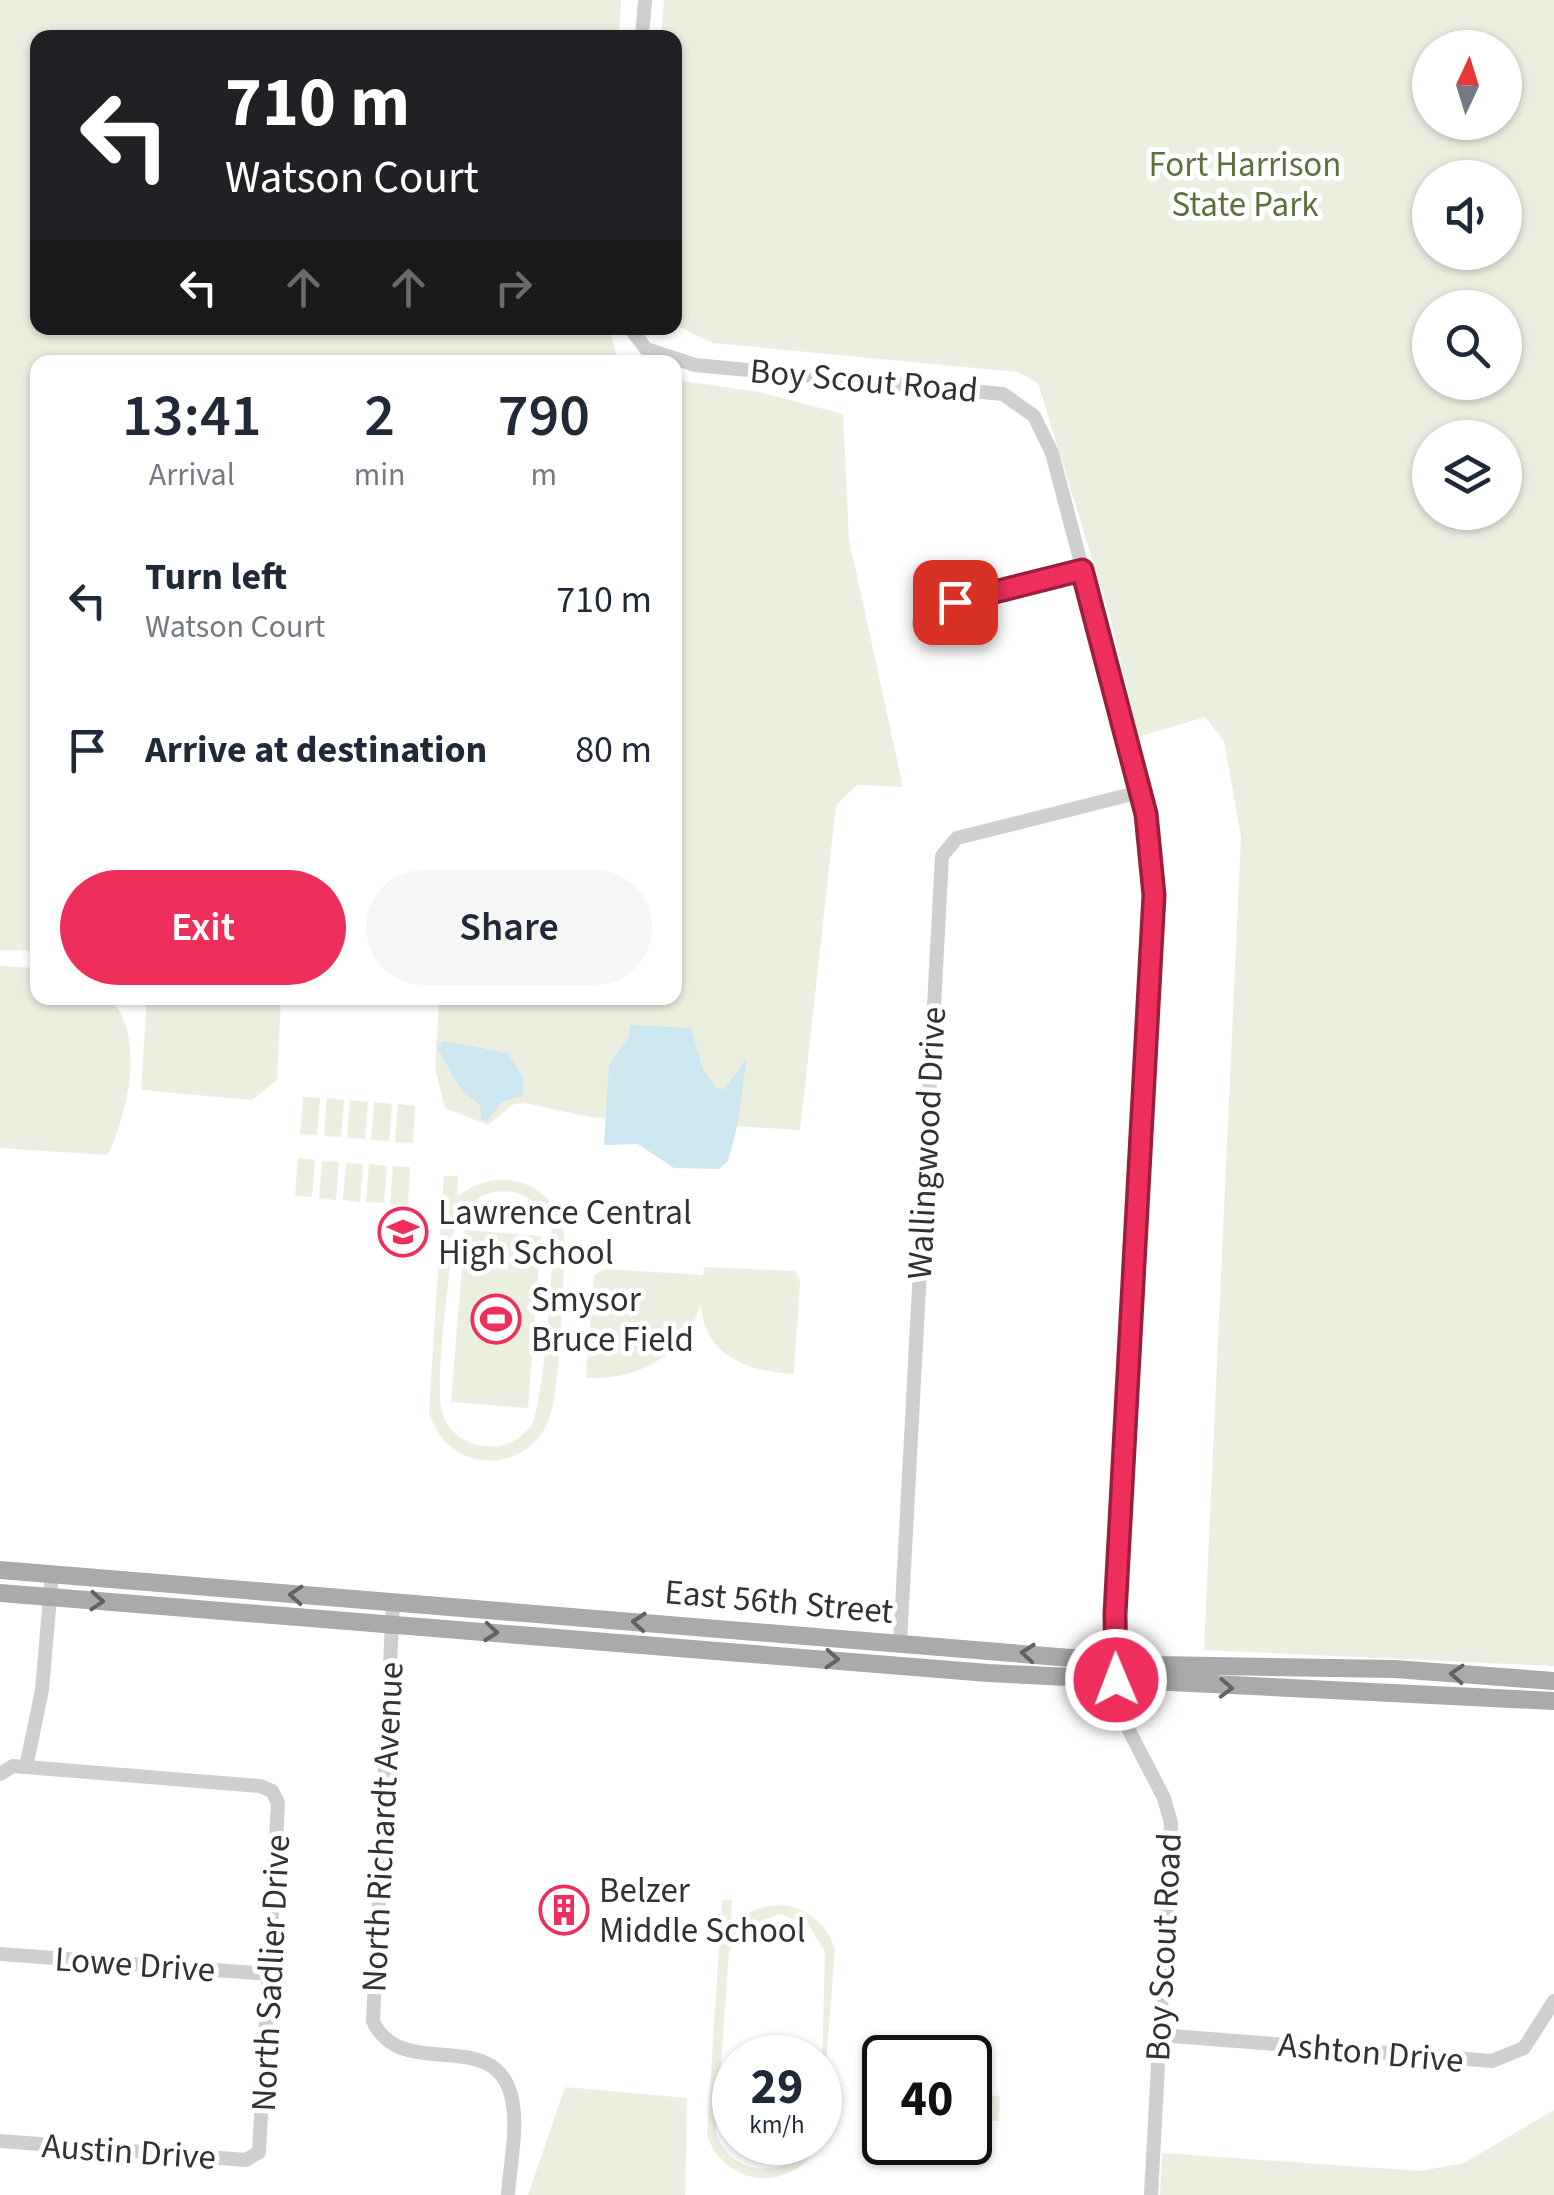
<!DOCTYPE html>
<html lang="en">
<head>
<meta charset="utf-8">
<style>
  :root { --surface:#fff; --page:#f6f6f7; --text:#1f2937; --muted:#747a83; --accent:#ee2f5c }
  body { margin:0; font-family:"Source Sans 3",sans-serif; background:var(--page); color:var(--text); height:100vh; display:flex; flex-direction:column; font-size:38px; white-space:nowrap }
  * { box-sizing:border-box; margin:0 }
  p { font-size:32px; color:var(--muted) }
  .icon { flex:none; width:55px; height:55px; fill:none; stroke:currentColor; stroke-width:2; stroke-linecap:round; stroke-linejoin:round }
  .map { position:relative; flex:1; overflow:hidden }
  .drawer { position:absolute; left:30px; top:355px; width:652px; height:650px; display:flex; flex-direction:column; background:var(--surface); border-radius:20px; box-shadow:0 2px 8px #0004 }
  .drawer>* { flex:none }
  .banner { position:absolute; left:30px; top:30px; width:652px; height:305px; border-radius:20px; box-shadow:0 2px 8px #0004; background:#202124; color:#fff; overflow:hidden }
  .needle { width:65px; rotate:4deg }
  .tools { position:absolute; left:1412px; top:30px; display:grid; gap:20px }
  .tools a { display:grid; place-items:center; width:110px; height:110px; border-radius:50%; background:var(--surface); box-shadow:0 2px 8px #0004; font-size:50px }
  .speed { position:absolute; left:712px; top:2035px; display:flex; gap:20px; font-size:50px; font-weight:700; text-align:center }
  .speed>* { display:grid; place-content:center; width:130px; height:130px; border-radius:50%; background:var(--surface); box-shadow:0 2px 8px #0004; line-height:1 }
  .speed small { font-size:25px; font-weight:400 }
  .speed .limit { border:5px solid #111; border-radius:15px; background:#fff; color:#111 }
  .pin { position:absolute; display:grid; place-items:center; width:85px; height:85px; color:#fff; margin:-42px; border-radius:20px; box-shadow:0 5px 15px #0006 }
  .me { position:absolute; width:110px; margin:-55px; rotate:359deg; stroke-linejoin:round; filter:drop-shadow(0 0 8px #0008) }
  .turn { display:flex; align-items:center; gap:35px; height:210px; padding:0 30px; font-size:45px }
  .turn .icon { width:130px; height:130px; stroke-width:2.5 }
  .turn b { display:block; font-size:70px; line-height:85px }
  .lanes { display:flex; align-items:center; height:95px; padding:0 30px; background:#0003; justify-content:center; gap:50px; direction:ltr }
  .lanes .off { opacity:.35 }
  .eta { display:flex; justify-content:space-evenly; align-items:center; height:170px; text-align:center }
  .eta b { font-size:60px; font-weight:600; line-height:70px }
  .primary-button { display:flex; gap:20px; margin-top:auto; padding:20px 30px }
  .primary-button a { flex:1; height:115px; border-radius:60px; background:var(--accent); color:#fff; font-size:40px; font-weight:600; line-height:115px; text-align:center }
  .primary-button a+a { background:var(--page); color:var(--text) }
  ul { padding:0; list-style:none }
  li { display:flex; align-items:center; gap:30px; height:150px; padding:0 30px }
  li div { flex:1 }
  li b { display:block; font-size:38px }
  li em { font-style:normal }
  .map>svg:first-child { display:block }
  .green { fill:#eaefe0; fill-rule:evenodd }
  .water { fill:#cce7ef }
  .lines { fill:none; stroke-linecap:round; stroke-linejoin:round }
  .minor { stroke:#cfcfcf; stroke-width:14 }
  .major { stroke:#aaa; stroke-width:18 }
  .oneway { stroke:#626262 }
  .route-casing { stroke:#9b1f3c; stroke-width:25 }
  .route { stroke:#ee2f5c; stroke-width:18 }
  .labels { text-anchor:middle; stroke-width:10; stroke-linejoin:round; paint-order:stroke }
  .park-label { font-size:35px; fill:#5d713c; stroke:#fff }
  .street-label { font-size:35px; fill:#323232; stroke:#fff }
  .poi-label { font-size:35px; fill:#323232; stroke:#fff; text-anchor:start }
</style>
</head>
<body>
<div class="map">
<svg width="1554" height="2195" viewBox="0 0 1554 2195">
  <rect width="100%" height="100%" fill="#fff"/>
  <path class="green" d="M 0,0 L 621,0 L 619,37 L 38,38 L 38,328 L 610,328 L 617,359 L 625,362 L 38,362 L 37,951 L 0,950 Z
    M 664,0 L 1554,0 L 1554,1666 L 1204,1650 L 1241,837 L 1224,741 L 1205,717 L 1138,737 L 1111,620 L 1038,383 L 1018,372 L 713,343 L 675,325 L 675,38 L 661,38 ZM 1430,48 L 1505,48 L 1505,122 L 1430,122 ZM 1430,178 L 1505,178 L 1505,252 L 1430,252 ZM 1430,308 L 1505,308 L 1505,382 L 1430,382 ZM 1430,438 L 1505,438 L 1505,512 L 1430,512 Z
    M 675,380 L 759,392 L 843,414 L 849,539 L 903,787 L 857,785 L 836,805 L 800,1130 L 590,1117 L 525,1103 L 514,1104 L 488,1125 L 445,1108 L 435,1068 L 439,998 L 675,998 Z
    M 0,966 L 37,968 L 38,998 L 110,998 C 146,1038 128,1110 108,1155 L 0,1148 Z
    M 147,998 L 281,998 L 277,1080 L 252,1100 L 141,1090 Z
    M 303,1097 L 320,1098 L 317,1135 L 300,1134 Z
    M 327,1098 L 344,1100 L 341,1137 L 324,1136 Z
    M 350,1100 L 368,1102 L 365,1139 L 347,1138 Z
    M 374,1102 L 392,1104 L 389,1141 L 371,1140 Z
    M 398,1104 L 415,1106 L 413,1143 L 395,1142 Z
    M 298,1158 L 315,1160 L 312,1197 L 295,1196 Z
    M 322,1161 L 339,1162 L 336,1200 L 319,1198 Z
    M 346,1163 L 363,1164 L 360,1202 L 343,1200 Z
    M 369,1164 L 387,1166 L 384,1203 L 366,1202 Z
    M 393,1166 L 410,1167 L 408,1205 L 390,1204 Z
    M 444,1176 L 458,1176 L 457,1197 C 502,1160 564,1186 565,1245 C 562,1286 562,1392 547,1424 C 535,1451 504,1466 476,1459 C 451,1453 436,1435 429,1412 ZM 514,1192 C 532,1198 546,1210 551,1228 C 556,1249 543,1407 532,1424 C 510,1459 454,1452 442,1412 C 434,1382 450,1274 453,1237 C 458,1206 483,1187 514,1192 Z
    M 465,1230 L 541,1236 L 528,1408 L 451,1402 Z
    M 704,1267 L 795,1271 L 800,1280 L 794,1374 C 748,1372 703,1355 701,1304 C 684,1356 639,1380 586,1378 L 594,1275 L 604,1269 L 703,1275 Z
    M 722,1900 L 732,1900 L 731,1925 C 766,1892 819,1901 835,1949 L 820,2140 L 825,1952 L 809,1926 L 781,1914 L 745,1926 L 729,1952 L 716,2134 C 732,2176 785,2181 808,2143 L 819,2143 C 794,2193 727,2189 707,2136 Z
    M 565,2087 L 687,2098 L 685,2195 L 528,2195 Z
    M 970,2094 L 1000,2096 L 999,2121 L 970,2120 Z
    M 1554,2110 L 1554,2195 L 1160,2195 L 1162,2153 L 1420,2171 L 1464,2163 Z"/>
  <path class="water" d="M 630,1025 L 691,1028 L 703,1069 L 716,1088 L 724,1089 L 747,1058 L 737,1127 L 728,1161 L 719,1169 L 674,1168 L 638,1144 L 604,1145 L 609,1065 L 629,1037 Z
    M 443,1041 L 508,1053 L 523,1078 L 523,1096 L 503,1101 L 486,1122 L 481,1119 L 480,1105 C 449,1082 455,1073 437,1049 Z"/>
  <g class="lines">
    <path class="minor" d="M 642,38 L 645,0
      M 630,328 L 646,349 L 695,365 L 1003,394 L 1034,416 L 1052,453 L 1147,814 L 1153,863 L 1114,1660 L 1122,1717 L 1164,1798 L 1171,1823 L 1151,2195
      M 919,623 L 947,604 L 1082,570
      M 393,1602 L 373,2021 C 400,2082 493,2026 511,2095 C 519,2125 510,2164 508,2195
      M 900,1644 L 942,856 L 957,838 L 1140,792
      M 26,1767 L 42,1690 L 52,1574
      M 0,1774 L 13,1766 L 260,1786 L 272,1791 L 278,1803 L 259,2152 L 246,2160 L 0,2141
      M 0,1954 L 270,1974
      M 1159,2035 L 1492,2061 L 1524,2048 L 1554,2001"/>
    <path class="major" d="M 0,1570 L 1157,1665 L 1395,1669 L 1554,1681
      M 0,1593 L 988,1673 L 1554,1701"/>
  </g>
  <defs><path id="oneway-chevron" d="M-2-3.5L2.5 0L-2 3.5" fill="none" stroke-width="1.6" stroke-linecap="round" stroke-linejoin="round" transform="scale(2.5)"/></defs>
  <g class="oneway">
    <use href="#oneway-chevron" transform="translate(296 1595) rotate(-176)"/>
    <use href="#oneway-chevron" transform="translate(97 1601) rotate(4)"/>
    <use href="#oneway-chevron" transform="translate(639 1622) rotate(-175)"/>
    <use href="#oneway-chevron" transform="translate(491 1632) rotate(5)"/>
    <use href="#oneway-chevron" transform="translate(1028 1653) rotate(-175)"/>
    <use href="#oneway-chevron" transform="translate(832 1659) rotate(4)"/>
    <use href="#oneway-chevron" transform="translate(1457 1674) rotate(-176)"/>
    <use href="#oneway-chevron" transform="translate(1226 1688) rotate(2)"/>
  </g>
  <g class="lines">
    <g class="route-casing">
      <path id="route" d="M 955,602 L 1082,570 L 1146,814 L 1154,895 L 1115,1614 L 1116,1680"/>
    </g>
    <use href="#route" class="route"/>
  </g>
  <defs>
    <g id="school-ring" transform="scale(2.5)"><circle r="9.5" fill="#fff" stroke="#ee2f5c" stroke-width="1.5"/><path d="M0-5L7-2L0 1L-7-2ZM-4 1L0 2.5L4 1V4Q0 6-4 4Z" fill="#ee2f5c"/></g>
    <g id="stadium-ring" transform="scale(2.5)"><circle r="9.5" fill="#fff" stroke="#ee2f5c" stroke-width="1.5"/><path d="M0-5a6.5 5 0 1 0 0 10a6.5 5 0 1 0 0-10ZM-3.5-1.8h7v3.6h-7Z" fill="#ee2f5c"/></g>
    <g id="building-ring" transform="scale(2.5)"><circle r="9.5" fill="#fff" stroke="#ee2f5c" stroke-width="1.5"/><path d="M-4-6H4V6H1V3H-1V6H-4ZM-2.5-4.3h1.7v1.8h-1.7ZM.8-4.3h1.7v1.8H.8ZM-2.5-1h1.7V.8h-1.7ZM.8-1h1.7V.8H.8Z" fill="#ee2f5c"/></g>
  </defs>
  <g fill-rule="evenodd">
    <use href="#school-ring" x="403" y="1232"/>
    <use href="#stadium-ring" x="496" y="1319"/>
    <use href="#building-ring" x="564" y="1910"/>
  </g>
  <g class="labels">
    <g class="park-label">
      <text x="1245" y="176">Fort Harrison<tspan x="1245" dy="40">State Park</tspan></text>
    </g>
    <g class="street-label">
      <text transform="translate(864 380) rotate(5)" y="12">Boy Scout Road</text>
      <text transform="translate(926 1143) rotate(-87)" y="12">Wallingwood Drive</text>
      <text transform="translate(779 1601) rotate(5)" y="12">East 56th Street</text>
      <text transform="translate(382 1827) rotate(-87)" y="12">North Richardt Avenue</text>
      <text transform="translate(1163 1947) rotate(-87)" y="12">Boy Scout Road</text>
      <text transform="translate(135 1964) rotate(4)" y="12">Lowe Drive</text>
      <text transform="translate(270 1973) rotate(-87)" y="12">North Sadlier Drive</text>
      <text transform="translate(1371 2052) rotate(5)" y="12">Ashton Drive</text>
      <text transform="translate(129 2151) rotate(4)" y="12">Austin Drive</text>
    </g>
    <g class="poi-label">
      <text x="438" y="1224">Lawrence Central<tspan x="438" dy="40">High School</tspan></text>
      <text x="531" y="1311">Smysor<tspan x="531" dy="40">Bruce Field</tspan></text>
      <text x="599" y="1902">Belzer<tspan x="599" dy="40">Middle School</tspan></text>
    </g>
  </g>
</svg>
<div class="tools">
<a><svg class="needle" viewBox="-14 -14 28 28"><path d="M0-13l5 13h-10z" fill="#e53935"/><path d="M0 13l5-13h-10z" fill="#747a83"/></svg></a>
<a><svg class="icon" aria-label="sound" viewBox="0 0 24 24"><path d="M4 9h4l5-4v14l-5-4H4zM17 9q2 3 0 6"/></svg></a>
<a><svg class="icon" aria-label="search" viewBox="0 0 24 24"><circle cx="10" cy="10" r="6"/><path d="M15 15l6 6"/></svg></a>
<a><svg class="icon" aria-label="layers" viewBox="0 0 24 24"><path d="M12 4l9 5-9 5-9-5zM3 14l9 5 9-5"/></svg></a>
</div>
<div class="speed"><div>29<small>km/h</small></div><div class="limit">40</div></div>
<div class="pin" style="left:955px;top:602px;background:#d93025"><svg class="icon" aria-label="arrive" viewBox="0 0 24 24"><path d="M6 21V4h12l-3 4 3 4H6"/></svg></div>
<svg class="me" style="left:1116px;top:1680px" viewBox="-20 -20 40 40"><circle r="17" fill="#ee2f5c" stroke="#fff" stroke-width="3"/><path d="M0-11L8 9 0 5-8 9z" fill="#fff"/></svg>
<div class="banner">
<div class="turn"><svg class="icon" aria-label="left" viewBox="0 0 24 24"><path d="M17 20v-9H6M10 6l-5 5 5 5"/></svg><div><b>710 m</b>Watson Court</div></div>
<div class="lanes"><svg class="icon" aria-label="left" viewBox="0 0 24 24"><path d="M17 20v-9H6M10 6l-5 5 5 5"/></svg><svg class="icon off" aria-label="ahead" viewBox="0 0 24 24"><path d="M12 20V5M6 11l6-6 6 6"/></svg><svg class="icon off" aria-label="ahead" viewBox="0 0 24 24"><path d="M12 20V5M6 11l6-6 6 6"/></svg><svg class="icon off" aria-label="right" viewBox="0 0 24 24"><path d="M7 20v-9h11M14 6l5 5-5 5"/></svg></div>
</div>
<section class="drawer">
<div class="eta">
<div><b>13:41</b><p>Arrival</p></div>
<div><b>2</b><p>min</p></div>
<div><b>790</b><p>m</p></div>
</div>
<ul>
<li><svg class="icon" aria-label="left" viewBox="0 0 24 24"><path d="M17 20v-9H6M10 6l-5 5 5 5"/></svg><div><b>Turn left</b><p>Watson Court</p></div><em>710 m</em></li>
<li><svg class="icon" aria-label="arrive" viewBox="0 0 24 24"><path d="M6 21V4h12l-3 4 3 4H6"/></svg><div><b>Arrive at destination</b></div><em>80 m</em></li>
</ul>
<div class="primary-button"><a>Exit</a><a>Share</a></div>
</section>
</div>
</body>
</html>
